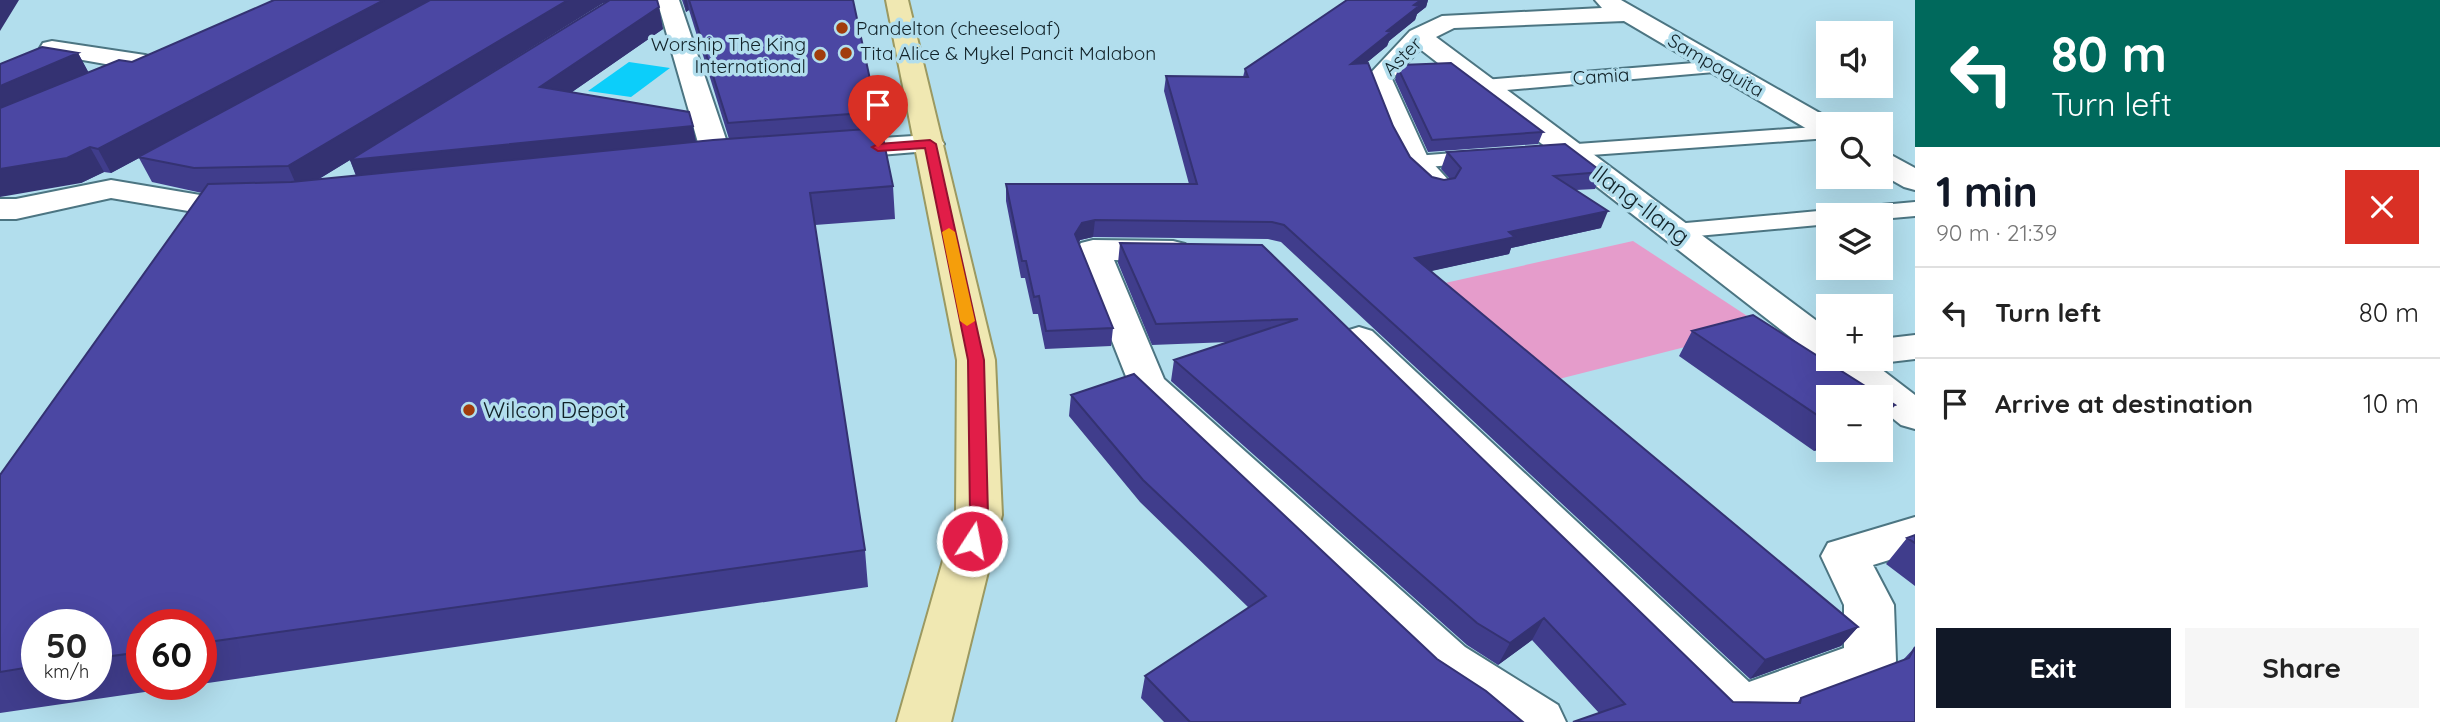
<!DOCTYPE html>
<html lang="en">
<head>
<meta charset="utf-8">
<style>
  :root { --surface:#fff; --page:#f6f6f6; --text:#222; --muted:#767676; --line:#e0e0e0; --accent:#111827 }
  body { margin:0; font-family:Quicksand,sans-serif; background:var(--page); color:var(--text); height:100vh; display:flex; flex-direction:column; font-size:26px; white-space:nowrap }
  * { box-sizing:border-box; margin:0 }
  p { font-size:23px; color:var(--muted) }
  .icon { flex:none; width:38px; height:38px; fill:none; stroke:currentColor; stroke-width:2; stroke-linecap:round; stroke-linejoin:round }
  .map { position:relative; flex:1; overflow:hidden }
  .side { display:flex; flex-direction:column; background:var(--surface); width:525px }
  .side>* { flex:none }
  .top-card { background:#00695c; color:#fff; overflow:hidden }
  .buttons { position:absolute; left:1816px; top:21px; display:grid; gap:14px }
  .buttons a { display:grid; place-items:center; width:77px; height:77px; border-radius:0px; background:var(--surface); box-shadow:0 7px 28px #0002; font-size:35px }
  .speed { position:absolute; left:21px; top:609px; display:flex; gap:14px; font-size:35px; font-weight:700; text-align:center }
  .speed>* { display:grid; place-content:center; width:91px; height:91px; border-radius:50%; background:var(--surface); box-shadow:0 7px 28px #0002; line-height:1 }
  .speed small { font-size:18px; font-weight:400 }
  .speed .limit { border:10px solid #d22; background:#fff; color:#111 }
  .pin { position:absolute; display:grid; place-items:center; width:60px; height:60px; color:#fff; margin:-72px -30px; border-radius:50% 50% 50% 0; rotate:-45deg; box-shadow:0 0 7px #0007 }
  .pin .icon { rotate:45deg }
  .me { position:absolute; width:77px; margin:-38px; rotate:11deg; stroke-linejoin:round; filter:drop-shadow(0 0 5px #0008) }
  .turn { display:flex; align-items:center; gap:24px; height:147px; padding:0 21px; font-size:32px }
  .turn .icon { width:91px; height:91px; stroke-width:2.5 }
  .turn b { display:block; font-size:49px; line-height:60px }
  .round { display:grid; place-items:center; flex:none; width:74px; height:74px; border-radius:0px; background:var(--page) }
  .overview { display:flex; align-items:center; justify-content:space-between; height:119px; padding:0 21px }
  h1 { font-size:42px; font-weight:800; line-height:52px; color:var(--accent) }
  .button { display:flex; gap:14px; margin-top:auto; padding:14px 21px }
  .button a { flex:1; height:80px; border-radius:0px; background:var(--accent); color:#fff; font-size:28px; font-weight:800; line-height:80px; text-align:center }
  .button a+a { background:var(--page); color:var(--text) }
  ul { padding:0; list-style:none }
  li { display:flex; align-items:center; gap:21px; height:91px; padding:0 21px; border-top:2px solid var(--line) }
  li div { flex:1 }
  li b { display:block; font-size:26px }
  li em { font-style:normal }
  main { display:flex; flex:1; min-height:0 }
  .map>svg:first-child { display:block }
  .green { fill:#e59ccb }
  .water { fill:#0ccefa }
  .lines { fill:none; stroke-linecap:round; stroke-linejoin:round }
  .lane-casing { stroke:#4c7582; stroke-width:4 }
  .street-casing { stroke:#4c7582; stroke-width:4 }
  .primary-casing { stroke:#9b9961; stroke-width:4 }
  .lane { fill:#fff; fill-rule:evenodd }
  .street { fill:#fff; fill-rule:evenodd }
  .primary { fill:#f0e8b2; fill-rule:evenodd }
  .wall { fill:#403d8c; fill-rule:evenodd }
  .shaded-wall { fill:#343272 }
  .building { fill:#4b47a3; stroke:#343272; stroke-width:2 }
  .route { fill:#e11d48; stroke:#92132f; stroke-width:2 }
  .slow { fill:#f59e0b }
  .poi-dot { fill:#a13c0c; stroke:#b2deed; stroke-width:2.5 }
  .labels { text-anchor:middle; stroke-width:7; stroke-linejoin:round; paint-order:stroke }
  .far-poi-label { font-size:19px; fill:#112228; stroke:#b2deed; text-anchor:start }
  .far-street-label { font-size:19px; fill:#112228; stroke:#b2deed }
  .street-label { font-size:23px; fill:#112228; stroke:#b2deed }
  .poi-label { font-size:23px; fill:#112228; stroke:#b2deed; text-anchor:start }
</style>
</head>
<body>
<main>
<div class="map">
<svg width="1915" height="722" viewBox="0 0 1915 722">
  <rect width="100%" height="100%" fill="#b2deed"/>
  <path class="green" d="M 1633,241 L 1764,327 L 1551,381 L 1436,285 Z"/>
  <path class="water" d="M 629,62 L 670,68 L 631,97 L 588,91 Z"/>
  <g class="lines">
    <g class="lane-casing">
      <path id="lane" d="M 1719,61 L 1726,63 L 1728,67 L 1726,71 L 1484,92 L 1474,86 L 1484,80 Z
        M 1829,126 L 1829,138 L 1549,158 L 1541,157 L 1538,152 L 1541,147 L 1549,146 Z
        M 1480,151 L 1488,152 L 1491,157 L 1488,162 L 1415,168 L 1407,167 L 1404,162 L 1407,157 L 1415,156 Z
        M 1915,202 L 1915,216 L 1881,219 L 1881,215 L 1829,215 L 1829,224 L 1675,238 L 1667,236 L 1663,231 L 1667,226 L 1675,224 L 1829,210 L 1838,213 L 1848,208 Z"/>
    </g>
    <g class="street-casing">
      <path id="street" d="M 657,0 L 679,0 L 733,160 L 728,166 L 718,169 L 708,166 L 703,160 Z
        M 1595,0 L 1621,0 L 1839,124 L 1829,124 L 1829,138 L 1819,136 L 1624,21 L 1454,28 L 1436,37 L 1829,330 L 1829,359 L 1881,359 L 1881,339 L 1915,335 L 1915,359 L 1881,363 L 1868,359 L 1915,395 L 1915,429 L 1901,425 L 1881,409 L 1881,397 C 1859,397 1835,378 1823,359 L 1816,357 L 1420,49 L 1392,79 L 1428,158 L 1453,185 L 1449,192 C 1442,193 1435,195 1428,192 C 1398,176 1379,109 1366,78 L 1410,31 L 1442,16 L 1602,8 Z
        M 52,41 L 145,55 L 154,58 L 158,63 L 154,68 L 145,71 L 43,53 L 40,48 L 43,43 Z
        M 930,135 L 940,138 L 944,144 L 940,150 L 832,159 L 822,156 L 817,150 L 822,144 L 832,141 Z
        M 1881,152 L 1891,155 L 1915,168 L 1915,190 L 1904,187 L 1881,174 Z
        M 111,180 L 206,196 L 246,195 L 257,197 L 262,204 L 257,211 L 206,214 L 111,198 L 16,219 L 0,219 L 0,199 L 16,199 Z
        M 1093,240 L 1173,241 L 1185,244 L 1190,251 L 1185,258 L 1173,261 L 1114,260 L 1164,379 L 1465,647 L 1558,705 L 1566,722 L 1494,722 L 1429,679 L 1133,394 L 1076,250 L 1081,243 Z
        M 1359,327 L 1372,331 L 1749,682 L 1844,648 L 1844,605 L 1821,556 L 1828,543 L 1915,517 L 1915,552 L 1873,565 L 1894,605 L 1896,661 L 1888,677 L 1779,718 L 1781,722 L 1718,722 L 1346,347 L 1340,339 L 1346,331 Z"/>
    </g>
    <g class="primary-casing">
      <path id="primary" d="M 886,0 L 908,0 L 995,360 L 1002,515 L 951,722 L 897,722 L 956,515 L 957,360 Z"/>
    </g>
    <use href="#lane" class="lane"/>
    <use href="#street" class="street"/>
    <use href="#primary" class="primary"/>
  </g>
  <path class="wall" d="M 274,0 L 657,0 L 663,29 L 572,92 L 696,142 L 729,139 L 689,10 L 686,12 L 682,0 L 853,0 L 877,112 L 878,128 L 893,186 L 895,219 L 815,225 L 865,550 L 868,587 L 201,684 L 201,625 L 142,625 L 142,684 L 200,684 L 0,713 L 0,475 L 202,193 L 152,182 L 139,158 L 111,173 L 104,172 L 81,183 L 78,53 L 88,72 L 132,62 ZM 608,2 L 378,143 L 603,3 ZM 350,160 L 356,176 L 319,179 ZM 37,625 L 96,625 L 96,684 L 37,684 Z
    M 1347,0 L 1428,0 L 1426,7 L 1417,14 L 1415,20 L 1389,41 L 1387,46 L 1366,63 L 1393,126 L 1410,157 L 1432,177 L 1444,180 L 1450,179 L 1441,169 L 1447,152 L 1602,172 L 1595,189 L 1576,190 L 1601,228 L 1511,248 L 1509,254 L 1430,271 L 1858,627 L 1841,646 L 1750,679 L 1281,242 L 1268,239 L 1093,237 L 1080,240 L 1079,243 L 1113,328 L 1111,346 L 1045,349 L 1038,314 L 1033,314 L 1025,278 L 1021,278 L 1006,201 L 1006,184 L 1189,184 L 1164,91 L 1166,76 L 1243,77 L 1245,69 Z
    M 1398,68 L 1543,132 L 1538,144 L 1428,152 L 1395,80 Z
    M 1120,243 L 1262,245 L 1733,702 L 1797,703 L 1801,698 L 1903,660 L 1915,647 L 1915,722 L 1599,713 L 1532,640 L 1498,665 L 1467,645 L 1171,381 L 1174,360 L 1229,342 L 1152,345 L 1118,263 Z
    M 1753,315 L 1895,405 L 1881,424 L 1881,397 L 1829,397 L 1829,446 L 1814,451 L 1679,356 L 1692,331 Z
    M 1071,395 L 1437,659 L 1523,722 L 1164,722 L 1141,698 L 1145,676 L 1249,608 L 1140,502 L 1069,416 Z
    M 1915,535 L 1915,586 L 1886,564 L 1907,538 Z"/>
  <path class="shaded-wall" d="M 0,0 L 19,0 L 0,31 Z
    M 384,0 L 430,0 L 138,157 L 139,158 L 111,173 L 98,149 Z
    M 568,0 L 615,0 L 603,3 L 350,160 L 693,126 L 698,151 L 360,185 L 350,160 L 299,191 L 288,166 Z
    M 684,0 L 687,0 L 689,10 L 686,12 Z
    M 1421,0 L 1428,0 L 1426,7 L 1417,14 L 1415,20 L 1389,41 L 1387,46 L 1347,79 L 1351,64 L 1414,5 Z
    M 659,7 L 663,29 L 546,110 L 540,87 Z
    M 78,53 L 90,75 L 0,116 L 0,86 Z
    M 90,147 L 104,172 L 81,183 L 0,197 L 0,169 Z
    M 1608,211 L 1601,228 L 1511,248 L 1509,254 L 1409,276 L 1415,258 L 1509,232 Z
    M 1095,220 L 1093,237 L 1080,240 L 1074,251 L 1075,234 L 1082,223 Z
    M 1895,405 L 1881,424 L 1881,410 Z
    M 1829,430 L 1829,446 L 1814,451 Z
    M 1544,618 L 1532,640 L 1498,665 L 1510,643 Z
    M 1858,627 L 1841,646 L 1750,679 L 1765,660 Z"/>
  <path class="building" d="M 274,0 L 384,0 L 98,149 L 90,147 L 67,158 L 0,169 L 0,108 L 119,60 L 132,62 Z
    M 430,0 L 568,0 L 288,166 L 194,168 L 138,157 Z
    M 610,0 L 657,0 L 659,7 L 540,87 L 689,112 L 693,126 L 350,160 Z
    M 689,0 L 853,0 L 877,112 L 728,123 Z
    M 1347,0 L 1421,0 L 1414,5 L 1419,6 L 1387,31 L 1391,32 L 1351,64 L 1368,63 L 1393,126 L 1410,157 L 1432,177 L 1444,180 L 1455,178 L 1461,168 L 1447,152 L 1565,144 L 1602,172 L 1554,176 L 1608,211 L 1509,232 L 1515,237 L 1415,258 L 1858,627 L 1765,660 L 1284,225 L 1272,222 L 1095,220 L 1082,223 L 1075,234 L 1113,328 L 1046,331 L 1039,296 L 1034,297 L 1026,261 L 1022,261 L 1006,184 L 1197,184 L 1166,76 L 1248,77 L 1245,69 Z
    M 42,47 L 78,53 L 0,86 L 0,64 Z
    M 1451,63 L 1543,132 L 1432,140 L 1398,68 L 1401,65 Z
    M 881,128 L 893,186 L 810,193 L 865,550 L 201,643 L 201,625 L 142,625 L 142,652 L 96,658 L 96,625 L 37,625 L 37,666 L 0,672 L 0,475 L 208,184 L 291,182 L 713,140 Z
    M 1120,243 L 1262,245 L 1733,702 L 1800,703 L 1801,698 L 1909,658 L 1915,647 L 1915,722 L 1573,722 L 1625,704 L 1544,618 L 1510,643 L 1477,623 L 1174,360 L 1298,319 L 1156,324 Z
    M 1753,315 L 1895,405 L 1881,410 L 1881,397 L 1829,397 L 1829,423 L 1692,331 Z
    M 1134,374 L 1437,659 L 1486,691 L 1523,722 L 1190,722 L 1145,676 L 1266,596 L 1143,480 L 1071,395 Z
    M 1915,535 L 1915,543 L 1907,538 Z"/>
  <path class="route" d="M 930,140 L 936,144 L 984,360 L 988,515 L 979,546 L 972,548 L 965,546 L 963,541 L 970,515 L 968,360 L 925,148 L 878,151 L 872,147 L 878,144 Z"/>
  <path class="slow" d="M 949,228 L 955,232 L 975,321 L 967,326 L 960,321 L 942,232 Z"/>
  <g class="poi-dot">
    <circle cx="842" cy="28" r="7"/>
    <circle cx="846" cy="53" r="7"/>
    <circle cx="820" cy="55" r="7"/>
    <circle cx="469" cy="410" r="7"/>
  </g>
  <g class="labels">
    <g class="far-poi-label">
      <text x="856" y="35">Pandelton (cheeseloaf)</text>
      <text x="806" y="51" text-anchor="end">Worship The King<tspan x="806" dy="22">International</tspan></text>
      <text x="860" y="60">Tita Alice &amp; Mykel Pancit Malabon</text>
    </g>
    <g class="far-street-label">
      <text transform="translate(1402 56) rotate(-45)" y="7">Aster</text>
      <text transform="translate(1716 65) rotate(30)" y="7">Sampaguita</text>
      <text transform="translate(1601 76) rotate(-4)" y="7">Camia</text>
    </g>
    <g class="street-label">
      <text transform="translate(1641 205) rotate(37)" y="8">Ilang-Ilang</text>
    </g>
    <g class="poi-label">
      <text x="483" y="418">Wilcon Depot</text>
    </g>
  </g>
</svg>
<div class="buttons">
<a><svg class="icon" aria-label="sound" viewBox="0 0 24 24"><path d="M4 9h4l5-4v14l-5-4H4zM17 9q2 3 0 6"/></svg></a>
<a><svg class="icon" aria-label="search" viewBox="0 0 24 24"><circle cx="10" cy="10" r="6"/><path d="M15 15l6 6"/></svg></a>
<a><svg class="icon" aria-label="layers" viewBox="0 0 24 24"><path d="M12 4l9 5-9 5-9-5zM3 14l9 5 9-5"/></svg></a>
<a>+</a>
<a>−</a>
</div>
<div class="speed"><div>50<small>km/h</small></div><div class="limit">60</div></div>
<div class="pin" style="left:878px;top:147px;background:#d93025"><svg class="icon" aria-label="arrive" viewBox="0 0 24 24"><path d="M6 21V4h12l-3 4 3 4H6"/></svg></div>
<svg class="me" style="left:972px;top:541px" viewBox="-20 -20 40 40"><circle r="17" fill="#e11d48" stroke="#fff" stroke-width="3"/><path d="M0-11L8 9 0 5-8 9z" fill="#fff"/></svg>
</div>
<section class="side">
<div class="top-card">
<div class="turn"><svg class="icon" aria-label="left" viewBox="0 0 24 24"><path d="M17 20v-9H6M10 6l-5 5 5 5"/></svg><div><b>80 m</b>Turn left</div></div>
</div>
<div class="overview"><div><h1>1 min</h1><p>90 m · 21:39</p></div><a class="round" style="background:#d93025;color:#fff"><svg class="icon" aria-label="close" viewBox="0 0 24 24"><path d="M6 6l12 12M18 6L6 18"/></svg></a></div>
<ul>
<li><svg class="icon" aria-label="left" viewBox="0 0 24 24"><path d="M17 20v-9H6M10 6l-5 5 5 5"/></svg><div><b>Turn left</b></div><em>80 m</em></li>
<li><svg class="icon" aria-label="arrive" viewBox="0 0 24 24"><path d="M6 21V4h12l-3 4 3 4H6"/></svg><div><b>Arrive at destination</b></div><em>10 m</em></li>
</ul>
<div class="button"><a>Exit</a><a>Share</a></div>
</section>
</main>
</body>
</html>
